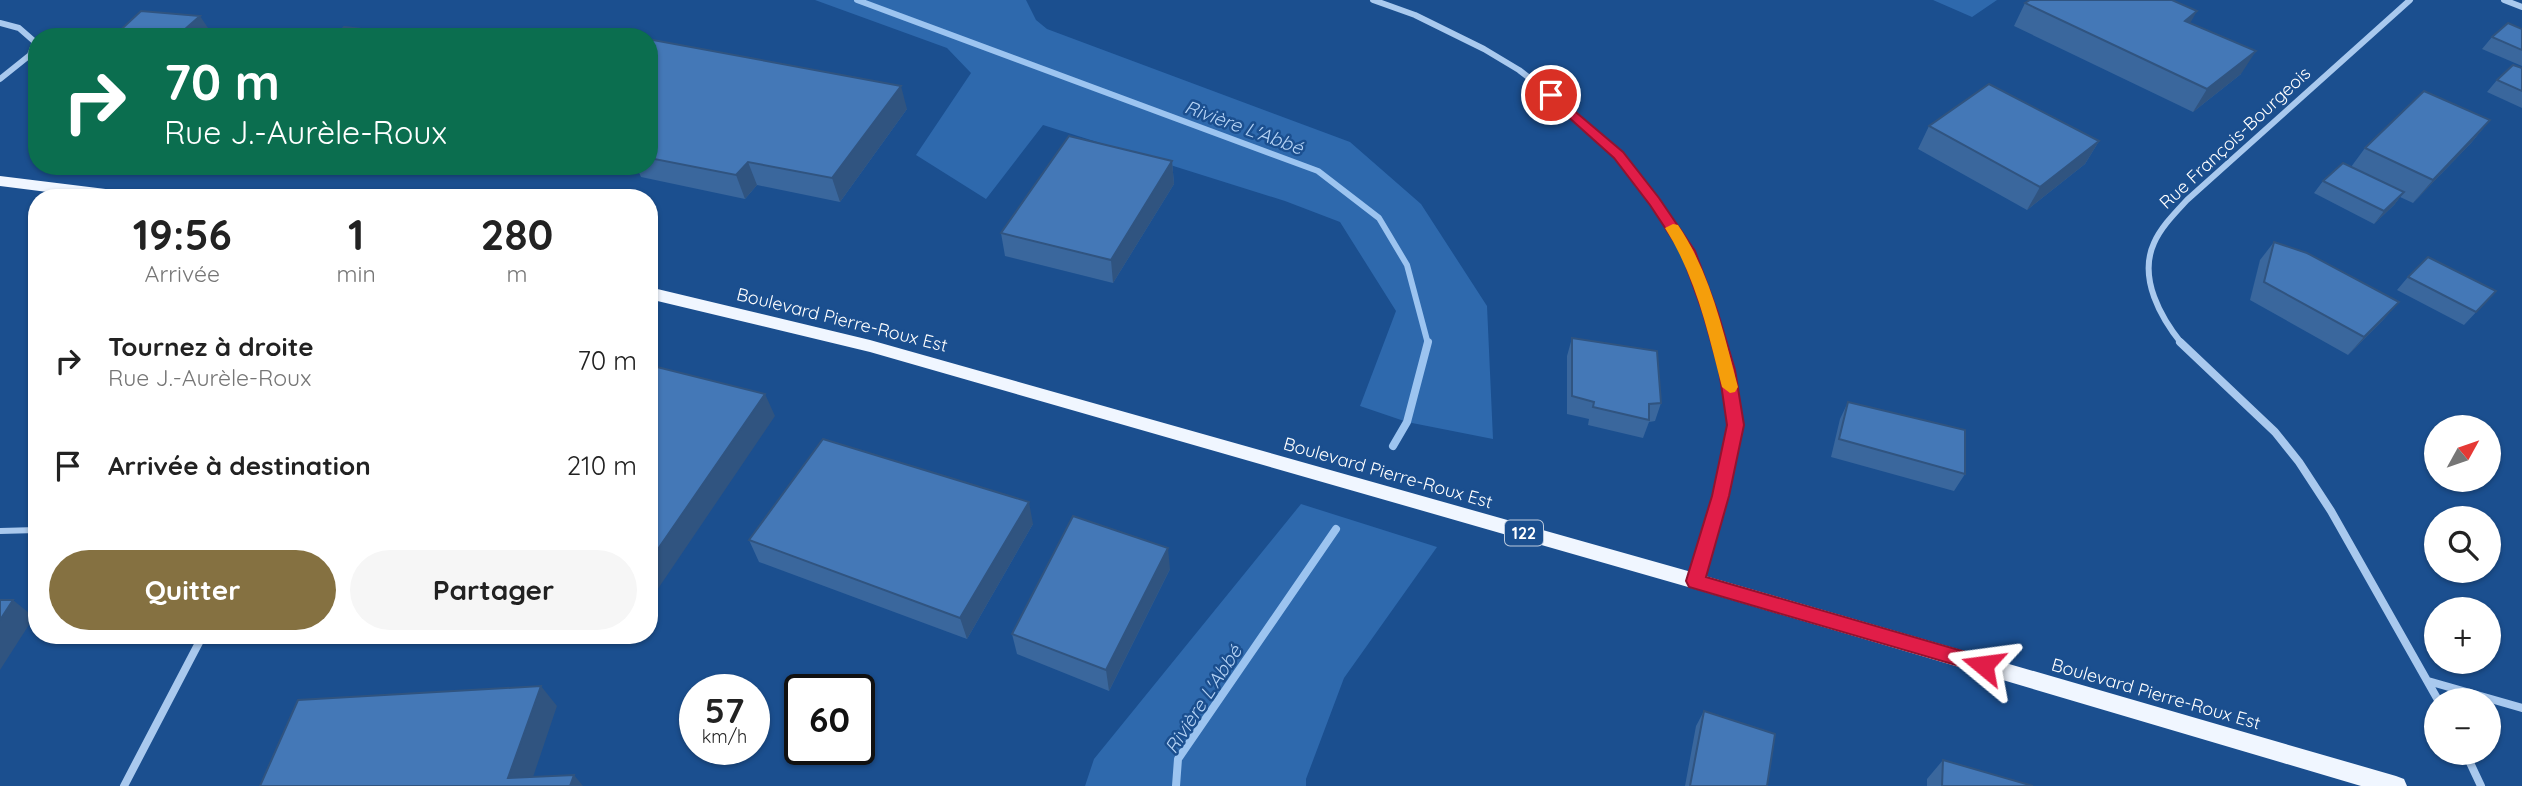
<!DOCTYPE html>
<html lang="fr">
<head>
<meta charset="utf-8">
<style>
  :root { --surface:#fff; --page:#f6f6f6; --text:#222; --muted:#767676; --accent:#857141 }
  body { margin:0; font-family:Quicksand,sans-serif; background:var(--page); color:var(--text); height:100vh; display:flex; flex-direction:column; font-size:26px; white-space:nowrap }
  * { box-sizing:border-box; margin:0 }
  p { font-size:23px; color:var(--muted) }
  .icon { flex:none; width:38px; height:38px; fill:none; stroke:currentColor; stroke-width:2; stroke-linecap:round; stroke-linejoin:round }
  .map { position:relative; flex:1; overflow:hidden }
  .drawer { position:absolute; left:28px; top:189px; width:630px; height:455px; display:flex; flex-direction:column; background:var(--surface); border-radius:28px; box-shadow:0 2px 5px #0004 }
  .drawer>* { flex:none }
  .banner { position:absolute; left:28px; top:28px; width:630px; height:147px; border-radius:28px; box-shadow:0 2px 5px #0004; background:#0b6e4f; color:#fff; overflow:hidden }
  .needle { width:46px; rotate:50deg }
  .buttons { position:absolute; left:2424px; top:415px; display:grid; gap:14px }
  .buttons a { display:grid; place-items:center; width:77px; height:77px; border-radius:50%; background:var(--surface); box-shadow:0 2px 5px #0004; font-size:35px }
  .speed { position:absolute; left:679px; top:674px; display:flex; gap:14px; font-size:35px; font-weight:700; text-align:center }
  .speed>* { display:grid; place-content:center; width:91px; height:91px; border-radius:50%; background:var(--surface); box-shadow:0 2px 5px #0004; line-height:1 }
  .speed small { font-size:18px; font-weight:400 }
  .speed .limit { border:4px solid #111; border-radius:10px; background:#fff; color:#111 }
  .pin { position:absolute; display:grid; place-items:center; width:60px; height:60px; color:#fff; margin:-30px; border:4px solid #fff; border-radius:50%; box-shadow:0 2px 7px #0007 }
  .me { position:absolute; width:77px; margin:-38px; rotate:286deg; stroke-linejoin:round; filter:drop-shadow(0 0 5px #0008) }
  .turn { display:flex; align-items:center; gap:24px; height:147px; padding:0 21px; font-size:32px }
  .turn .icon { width:91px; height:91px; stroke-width:2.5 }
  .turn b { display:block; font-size:49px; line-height:60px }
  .eta { display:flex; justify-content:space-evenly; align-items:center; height:119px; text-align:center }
  .eta b { font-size:42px; font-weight:700; line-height:49px }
  .cta { display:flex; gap:14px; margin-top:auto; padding:14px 21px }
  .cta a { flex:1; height:80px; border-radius:42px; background:var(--accent); color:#fff; font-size:28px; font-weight:700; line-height:80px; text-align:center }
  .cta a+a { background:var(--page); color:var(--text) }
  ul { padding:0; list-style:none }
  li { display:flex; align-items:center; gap:21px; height:105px; padding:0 21px }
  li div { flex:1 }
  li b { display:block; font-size:26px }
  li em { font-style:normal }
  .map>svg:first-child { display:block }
  .green { fill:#2e69ad }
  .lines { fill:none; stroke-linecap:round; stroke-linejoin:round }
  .stream-far1 { stroke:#9cc4f0; stroke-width:6 }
  .stream { stroke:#9cc4f0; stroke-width:8 }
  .lane { stroke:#a9c9ee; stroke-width:6 }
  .street-far1 { stroke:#a9c9ee; stroke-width:6 }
  .street { stroke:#a9c9ee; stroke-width:8 }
  .primary { fill:#f0f6ff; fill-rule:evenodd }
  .wall { fill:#3a679d }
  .shaded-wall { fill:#305480 }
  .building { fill:#4478b7; stroke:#305480; stroke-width:2 }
  .route { fill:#e11d48; stroke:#92132f; stroke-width:2 }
  .slow { fill:#f59e0b }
  .labels { text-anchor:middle; stroke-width:5; stroke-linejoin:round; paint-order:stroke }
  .shield { fill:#1b4f8f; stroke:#bbcadd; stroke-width:2 }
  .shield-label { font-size:16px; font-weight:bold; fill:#fff }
  .street-label { font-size:18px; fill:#fff; stroke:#1b4f8f }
  .water-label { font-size:19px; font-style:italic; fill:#b5d3f5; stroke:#1b4f8f }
</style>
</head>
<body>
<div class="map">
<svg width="2522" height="786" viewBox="0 0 2522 786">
  <rect width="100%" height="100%" fill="#1b4f8f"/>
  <path class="green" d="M 815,0 L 1026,0 L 1036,20 L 1047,29 L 1350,142 L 1421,204 L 1487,306 L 1493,439 L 1407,422 L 1360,406 L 1396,311 L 1340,222 L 1285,201 L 1043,125 L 986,199 L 916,155 L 971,73 L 947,48 Z
    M 1933,0 L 1997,0 L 1972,17 Z
    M 1301,504 L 1437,547 L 1344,678 L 1306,779 L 1306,786 L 1085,786 L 1094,759 Z"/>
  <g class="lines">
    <path class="stream-far1" d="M 857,0 L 1318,171 L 1379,218 L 1407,265 L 1428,344"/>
    <path class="stream" d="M 1393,446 L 1407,422 L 1428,342
      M 1176,786 L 1178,759 L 1336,529"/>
    <path class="lane" d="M 0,531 L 37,530"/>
    <path class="street-far1" d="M 1373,0 L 1415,15 L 1484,49 L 1519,70 L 1567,107 L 1618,155 L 1688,251 L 1720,344
      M 2504,0 L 2522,7
      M 0,23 L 19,28 L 35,42 L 30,55 L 0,79
      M 2182,344 C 2161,318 2138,278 2154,243 C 2161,227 2175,213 2187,200 L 2410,0"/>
    <path class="street" d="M 2180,342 L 2275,432 L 2299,462 L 2331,511 L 2438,700
      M 1696,581 L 1721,496 L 1735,425 L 1727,371 L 1719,342
      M 2428,681 L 2522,708
      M 2465,752 L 2481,786
      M 124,786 L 203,635"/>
    <path class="primary" d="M 0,176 L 138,193 L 146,198 L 95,198 L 0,186 Z
      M 649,287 L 870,340 L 1695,573 L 2396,776 L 2404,779 L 2407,786 L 2361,786 L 1695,589 L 870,352 L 649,299 Z"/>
  </g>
  <path class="wall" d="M 2025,3 L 2190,23 L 2241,74 L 2193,112 L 2014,26 Z
    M 2522,29 L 2522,66 L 2482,49 L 2492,37 Z
    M 649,43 L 907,109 L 840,202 L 757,185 L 745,199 L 641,177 L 636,166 L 649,166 Z
    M 2522,68 L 2522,108 L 2487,92 L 2497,80 Z
    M 2490,120 L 2471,143 L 2413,203 L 2400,197 L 2394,205 L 2374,224 L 2314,193 L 2323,181 L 2351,167 L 2365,148 Z
    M 1929,126 L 2099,141 L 2085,164 L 2027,210 L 1918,149 Z
    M 1172,161 L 1174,184 L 1113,283 L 1005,256 L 1001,233 Z
    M 2274,242 L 2399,302 L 2383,320 L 2348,355 L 2250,300 L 2260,260 Z
    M 2408,277 L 2496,291 L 2464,325 L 2397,290 Z
    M 1572,338 L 1661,403 L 1655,421 L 1649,422 L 1643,438 L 1588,425 L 1589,419 L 1567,414 L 1567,356 Z
    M 1848,402 L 1965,474 L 1954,491 L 1831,457 L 1840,419 Z
    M 1033,524 L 967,639 L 759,562 L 749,540 Z
    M 1170,569 L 1109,691 L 1017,654 L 1012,634 Z
    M 1704,711 L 1767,786 L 1685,786 L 1696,726 Z
    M 1943,760 L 2033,786 L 1927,786 L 1927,779 Z"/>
  <path class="shaded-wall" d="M 2197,11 L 2184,34 L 2185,21 Z
    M 200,16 L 212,34 L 208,37 L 176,37 Z
    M 2256,51 L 2241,74 L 2193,112 L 2207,89 Z
    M 901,86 L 907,109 L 840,202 L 832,178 Z
    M 2490,120 L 2471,143 L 2413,203 L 2433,180 Z
    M 2099,141 L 2085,164 L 2027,210 L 2040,187 Z
    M 1172,161 L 1174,184 L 1113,283 L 1111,260 Z
    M 748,162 L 757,185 L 745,199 L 736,175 Z
    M 2404,192 L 2394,205 L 2374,224 L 2384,211 Z
    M 2399,302 L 2383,320 L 2348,355 L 2364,337 Z
    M 765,394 L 775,416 L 649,602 L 649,562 Z
    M 1029,502 L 1033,524 L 967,639 L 960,618 Z
    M 1168,548 L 1170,569 L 1109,691 L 1106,670 Z
    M 13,600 L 34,617 L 0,670 L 0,620 Z
    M 541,686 L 557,706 L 530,786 L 508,778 Z
    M 574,775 L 583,786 L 570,786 Z"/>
  <path class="building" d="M 2030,0 L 2172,0 L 2197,11 L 2185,21 L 2256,51 L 2207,89 L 2025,3 Z
    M 141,11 L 200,16 L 176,37 L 113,37 Z
    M 2508,23 L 2522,29 L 2522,50 L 2492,37 Z
    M 344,27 L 424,36 L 423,37 L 335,37 Z
    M 653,40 L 901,86 L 832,178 L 748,162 L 736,175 L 649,158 L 649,43 Z
    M 2513,65 L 2522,68 L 2522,91 L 2497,80 Z
    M 1989,84 L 2099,141 L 2040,187 L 1929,126 Z
    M 2424,91 L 2490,120 L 2433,180 L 2365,148 Z
    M 1069,136 L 1172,161 L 1111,260 L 1001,233 Z
    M 2343,163 L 2404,192 L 2384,211 L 2323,181 Z
    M 2274,242 L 2307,253 L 2399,302 L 2364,337 L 2264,282 Z
    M 2428,257 L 2496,291 L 2476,312 L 2408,277 Z
    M 1572,338 L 1657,351 L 1661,403 L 1649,404 L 1649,420 L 1593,407 L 1594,402 L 1572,396 Z
    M 649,365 L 765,394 L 649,562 Z
    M 1848,402 L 1965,430 L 1965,474 L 1839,439 Z
    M 823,439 L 1029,502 L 960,618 L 749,540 Z
    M 1073,516 L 1168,548 L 1106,670 L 1012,634 Z
    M 0,600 L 13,600 L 0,620 Z
    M 541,686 L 508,778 L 574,775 L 570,786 L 260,786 L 298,700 Z
    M 1704,711 L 1775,734 L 1767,786 L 1690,786 Z
    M 1943,760 L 2033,786 L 1942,786 Z"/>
  <path class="route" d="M 1551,91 L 1623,152 L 1659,198 L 1695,251 L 1718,313 L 1735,370 L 1744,425 L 1729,496 L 1706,577 L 1983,657 L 1990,659 L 1992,665 L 1990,671 L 1983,673 L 1689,587 L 1686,581 L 1712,496 L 1727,425 L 1719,370 L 1703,313 L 1681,252 L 1650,205 L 1614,158 L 1546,97 L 1546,92 Z"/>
  <path class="slow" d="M 1673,224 L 1678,225 C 1711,274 1723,331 1738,387 L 1735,392 L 1730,393 L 1722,387 C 1708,332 1696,277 1665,228 Z"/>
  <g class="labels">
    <rect class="shield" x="1505" y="520.5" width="38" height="25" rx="5"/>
    <g class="shield-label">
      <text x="1524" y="539">122</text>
    </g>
    <g class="street-label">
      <text transform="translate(2235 138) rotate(-43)" y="6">Rue François-Bourgeois</text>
      <text transform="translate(842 320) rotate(14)" y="6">Boulevard Pierre-Roux Est</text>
      <text transform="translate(1388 473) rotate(16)" y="6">Boulevard Pierre-Roux Est</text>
      <text transform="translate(2156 694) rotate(16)" y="6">Boulevard Pierre-Roux Est</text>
    </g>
    <g class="water-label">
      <text transform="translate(1244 127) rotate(20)" y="7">Rivière L'Abbé</text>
      <text transform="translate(1203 699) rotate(-57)" y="7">Rivière L'Abbé</text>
    </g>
  </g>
</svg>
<div class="buttons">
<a><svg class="needle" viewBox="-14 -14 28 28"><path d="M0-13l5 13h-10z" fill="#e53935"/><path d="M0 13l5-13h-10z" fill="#767676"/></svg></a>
<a><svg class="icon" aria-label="search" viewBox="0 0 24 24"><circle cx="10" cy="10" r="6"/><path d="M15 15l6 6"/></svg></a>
<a>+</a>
<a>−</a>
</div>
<div class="speed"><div>57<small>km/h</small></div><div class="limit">60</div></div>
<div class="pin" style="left:1551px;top:95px;background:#d93025"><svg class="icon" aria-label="arrive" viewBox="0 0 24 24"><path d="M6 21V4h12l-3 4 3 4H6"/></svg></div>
<svg class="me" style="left:1983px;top:665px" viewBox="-20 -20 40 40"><path d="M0-17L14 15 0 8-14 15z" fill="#e11d48" stroke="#fff" stroke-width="4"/></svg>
<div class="banner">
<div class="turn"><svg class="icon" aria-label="right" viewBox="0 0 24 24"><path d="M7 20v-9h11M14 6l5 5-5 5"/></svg><div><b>70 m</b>Rue J.-Aurèle-Roux</div></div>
</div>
<section class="drawer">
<div class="eta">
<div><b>19:56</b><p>Arrivée</p></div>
<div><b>1</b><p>min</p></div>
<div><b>280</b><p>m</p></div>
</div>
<ul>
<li><svg class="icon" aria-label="right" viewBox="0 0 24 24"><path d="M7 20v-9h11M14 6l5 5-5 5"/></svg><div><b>Tournez à droite</b><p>Rue J.-Aurèle-Roux</p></div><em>70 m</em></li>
<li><svg class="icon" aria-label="arrive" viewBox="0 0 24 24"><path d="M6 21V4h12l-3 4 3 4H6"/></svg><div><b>Arrivée à destination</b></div><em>210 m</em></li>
</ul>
<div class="cta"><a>Quitter</a><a>Partager</a></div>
</section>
</div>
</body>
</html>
